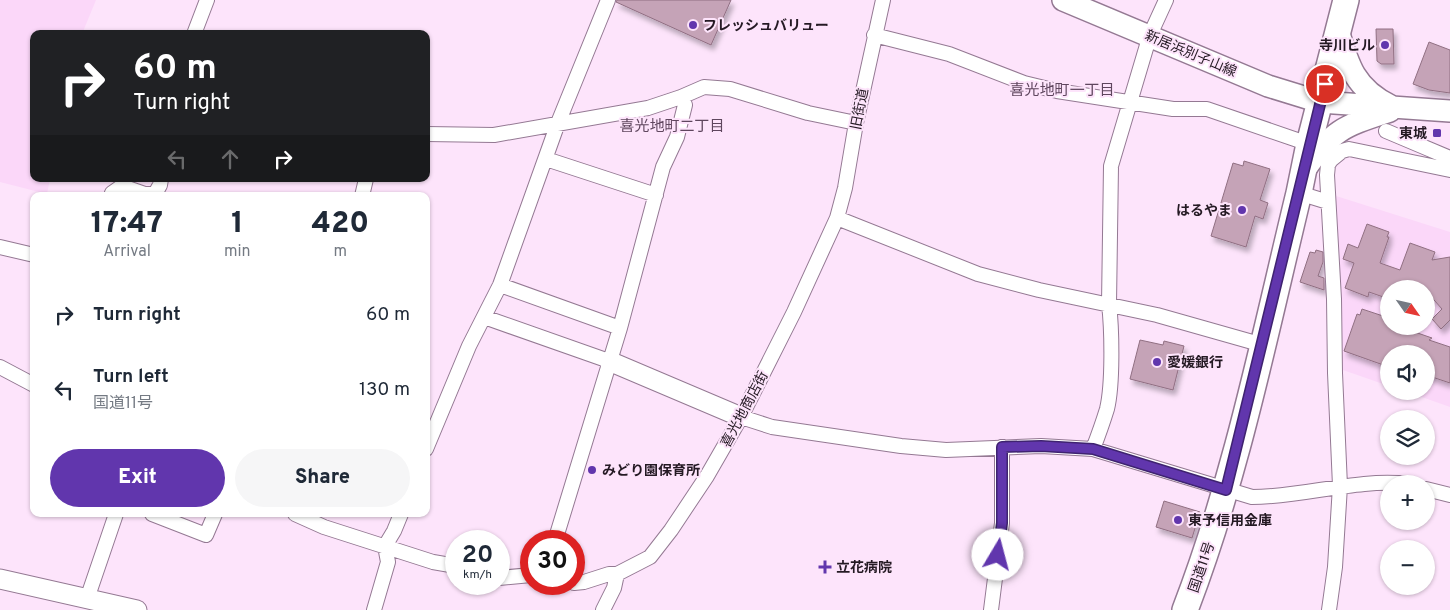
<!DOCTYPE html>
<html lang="en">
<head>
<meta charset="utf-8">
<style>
  :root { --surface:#fff; --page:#f6f6f7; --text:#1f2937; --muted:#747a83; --accent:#6136ad }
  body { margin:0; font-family:Overpass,"Noto Sans JP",sans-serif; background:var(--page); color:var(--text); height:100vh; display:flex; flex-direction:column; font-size:19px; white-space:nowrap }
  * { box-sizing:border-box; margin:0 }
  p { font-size:16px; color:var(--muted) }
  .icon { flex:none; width:28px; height:28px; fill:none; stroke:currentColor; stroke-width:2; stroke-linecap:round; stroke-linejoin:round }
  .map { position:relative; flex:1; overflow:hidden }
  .panel { position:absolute; left:30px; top:192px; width:400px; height:325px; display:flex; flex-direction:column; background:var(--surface); border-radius:10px; box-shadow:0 1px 4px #0004 }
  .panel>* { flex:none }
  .banner { position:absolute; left:30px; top:30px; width:400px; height:152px; border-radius:10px; box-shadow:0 1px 4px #0004; background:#202124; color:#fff; overflow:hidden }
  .needle { width:32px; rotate:124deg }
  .fabs { position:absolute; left:1380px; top:280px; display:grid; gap:10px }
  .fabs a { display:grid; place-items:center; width:55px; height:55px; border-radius:50%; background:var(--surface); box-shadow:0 1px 4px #0004; font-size:25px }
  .speed { position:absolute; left:445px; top:530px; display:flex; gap:10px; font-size:25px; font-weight:700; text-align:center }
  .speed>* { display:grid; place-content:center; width:65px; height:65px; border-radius:50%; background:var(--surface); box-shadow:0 1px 4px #0004; line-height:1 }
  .speed small { font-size:12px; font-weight:400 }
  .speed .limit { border:8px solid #d22; background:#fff; color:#111 }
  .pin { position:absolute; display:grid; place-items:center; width:42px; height:42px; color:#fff; margin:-21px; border:2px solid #fff; border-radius:50%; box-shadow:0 1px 5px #0007 }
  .me { position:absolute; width:55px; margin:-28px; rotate:8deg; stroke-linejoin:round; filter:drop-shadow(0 0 4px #0008) }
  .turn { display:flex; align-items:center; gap:18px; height:105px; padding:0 20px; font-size:22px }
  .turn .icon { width:65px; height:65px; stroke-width:2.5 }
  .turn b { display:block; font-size:35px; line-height:42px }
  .lanes { display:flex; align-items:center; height:48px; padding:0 20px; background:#0003; justify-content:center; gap:25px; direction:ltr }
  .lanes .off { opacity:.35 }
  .eta { display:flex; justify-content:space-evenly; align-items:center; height:85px; text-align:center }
  .eta b { font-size:30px; font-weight:800; line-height:35px }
  .cta { display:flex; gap:10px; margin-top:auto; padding:10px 20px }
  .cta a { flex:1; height:58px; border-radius:30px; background:var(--accent); color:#fff; font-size:20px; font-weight:800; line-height:58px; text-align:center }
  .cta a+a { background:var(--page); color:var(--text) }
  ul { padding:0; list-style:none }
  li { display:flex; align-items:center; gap:15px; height:75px; padding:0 20px }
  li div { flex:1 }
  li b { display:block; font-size:19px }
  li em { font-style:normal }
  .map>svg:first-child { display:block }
  .built { fill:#fbd7f9; fill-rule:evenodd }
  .building { fill:#c5a3b7; stroke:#906f82; filter:url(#shadow) }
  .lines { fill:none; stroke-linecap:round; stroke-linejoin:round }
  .street-casing { stroke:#947993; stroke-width:16 }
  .secondary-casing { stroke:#947993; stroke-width:21 }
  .primary-casing { stroke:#947993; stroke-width:24 }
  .highway-casing { stroke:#947993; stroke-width:28 }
  .street { stroke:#fff; stroke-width:14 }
  .secondary { stroke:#fff; stroke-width:19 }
  .primary { stroke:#fff; stroke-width:21 }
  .highway { stroke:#fff; stroke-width:25 }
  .route-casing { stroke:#3f2370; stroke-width:12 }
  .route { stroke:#6136ad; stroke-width:9 }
  .poi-dot { fill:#6136ad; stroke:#fde4fb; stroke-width:2 }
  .labels { text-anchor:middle; stroke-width:4; stroke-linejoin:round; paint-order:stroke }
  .poi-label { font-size:14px; font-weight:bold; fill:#241923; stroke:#fde4fb; text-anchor:start }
  .street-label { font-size:14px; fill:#241923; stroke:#fde4fb }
  .neighbourhood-label { font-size:15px; fill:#5f465e; stroke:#fde4fb }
</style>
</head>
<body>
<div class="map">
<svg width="1450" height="610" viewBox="0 0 1450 610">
  <defs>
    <filter id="shadow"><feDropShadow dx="3" dy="5" stdDeviation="2.5" flood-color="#0004"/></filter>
  </defs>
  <rect width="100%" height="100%" fill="#fde4fb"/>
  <path class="built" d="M 0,0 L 96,0 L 82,34 L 34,34 L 34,179 L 50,179 L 47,194 L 0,182 Z
    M 1333,195 L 1450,232 L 1450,407 L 1405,391 L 1426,391 L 1426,354 L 1389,354 L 1389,386 L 1340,369 ZM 1389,289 L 1426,289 L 1426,326 L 1389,326 Z"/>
  <path class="building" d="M 617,0 L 731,0 L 711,45 L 616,2 Z
    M 1376,29 L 1393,29 L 1394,64 L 1381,64 L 1377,61 Z
    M 1429,42 L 1450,50 L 1450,93 L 1429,90 L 1413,84 Z
    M 1244,161 L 1270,169 L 1260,200 L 1268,203 L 1263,219 L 1255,216 L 1246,247 L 1211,236 L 1233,163 L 1243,166 Z
    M 1367,224 L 1389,232 L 1387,237 L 1389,237 L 1380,263 L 1400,270 L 1410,243 L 1435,252 L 1432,260 L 1450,257 L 1450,320 L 1441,329 L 1432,319 L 1442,309 L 1426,291 L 1426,289 L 1389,289 L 1389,299 L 1369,292 L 1368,297 L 1345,288 L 1354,263 L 1343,259 L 1348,244 L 1358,248 Z
    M 1316,250 L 1323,252 L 1323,262 L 1318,276 L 1324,278 L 1324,290 L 1300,282 L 1310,252 L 1315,253 Z
    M 1362,309 L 1389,318 L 1389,326 L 1406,326 L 1406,329 L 1432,338 L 1429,340 L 1450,347 L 1450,383 L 1426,375 L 1426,354 L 1389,354 L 1389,367 L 1344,351 L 1357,314 L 1360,315 Z
    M 1140,340 L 1163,345 L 1164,341 L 1184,346 L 1173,390 L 1130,379 Z
    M 1164,501 L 1200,512 L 1192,538 L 1156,527 Z"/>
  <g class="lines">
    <g class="street-casing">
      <path id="street" d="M 194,34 L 207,0
        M 874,35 L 949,54 L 1024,83 L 1057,91 L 1173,109 L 1207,109 L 1309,144
        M 1386,131 L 1450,158
        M 426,134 L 494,135 L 648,108 L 681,97 L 704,87 L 730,89 L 808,113 L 856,123
        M 546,159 L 656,195
        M 1299,193 L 1328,202
        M 111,196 L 112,193 L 122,186 L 145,194 L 155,194 L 160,185 L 161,179
        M 362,196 L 366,179
        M 837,218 L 978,274 L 1039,290 L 1157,315 L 1263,345
        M 0,247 L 34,255
        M 500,285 L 620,328
        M 484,317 L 609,361
        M 0,367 L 34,385
        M 741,417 L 772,427 L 901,446 L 946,450 L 1041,446 L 1093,449 L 1252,497 C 1305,497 1356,478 1409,484
        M 426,449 L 469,346 L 500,285 L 558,123 L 608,0
        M 1093,449 C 1098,436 1103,422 1107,409 C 1113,384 1112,330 1109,304 L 1111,166 L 1150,35 L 1166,0
        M 1426,489 L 1450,495
        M 152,514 L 206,535 L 215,514
        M 295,514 L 324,527 L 433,562 L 456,566
        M 555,541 L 620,328 L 663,167 L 677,137 L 685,105 L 681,97
        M 499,578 L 531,575
        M 574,583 L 584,582 L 609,574 L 617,574 L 650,557 L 671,530 L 707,476 L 741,417 L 794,312 L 837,218 L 845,188 L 856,123 L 883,0
        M 87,599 L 116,514
        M 374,610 L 388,562 L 385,546 L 394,531 L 401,514
        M 603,610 L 614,588 L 617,574
        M 991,610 L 1002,523 L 1002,447
        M 1329,610 L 1335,567 L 1340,486 L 1335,373 L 1334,299 L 1327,175 L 1328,165 L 1331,160 L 1342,151 L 1349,149 L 1450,170"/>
    </g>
    <g class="secondary-casing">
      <path id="secondary" d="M 609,361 L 741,417
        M 0,579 L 137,610"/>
    </g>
    <g class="primary-casing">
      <path id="primary" d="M 1063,0 L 1268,86 L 1320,102 L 1450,111
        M 1338,30 C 1348,65 1355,89 1391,106
        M 1305,170 C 1332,129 1345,126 1390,111"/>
    </g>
    <g class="highway-casing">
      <path id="highway" d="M 1185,610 C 1237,475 1265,333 1299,193 L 1309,144 L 1346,0"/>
    </g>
    <use href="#street" class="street"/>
    <use href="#secondary" class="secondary"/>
    <use href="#primary" class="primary"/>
    <use href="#highway" class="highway"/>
  </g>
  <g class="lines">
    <g class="route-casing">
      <path id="route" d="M 998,555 L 1002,523 L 1002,447 L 1041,446 L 1093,449 L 1226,490 C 1260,355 1291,219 1325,84"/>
    </g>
    <use href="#route" class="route"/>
  </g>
  <g class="poi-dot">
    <circle cx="693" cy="25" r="5"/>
    <circle cx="1385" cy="45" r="5"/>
    <rect x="1432" y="128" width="10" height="10" rx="2.5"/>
    <circle cx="1242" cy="210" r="5"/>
    <circle cx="1157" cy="362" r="5"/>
    <circle cx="592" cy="470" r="5"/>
    <circle cx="1178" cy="520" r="5"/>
    <path d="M822.5 559.5h5v5h5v5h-5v5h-5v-5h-5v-5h5z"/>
  </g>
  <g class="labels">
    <g class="poi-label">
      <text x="703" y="30">フレッシュバリュー</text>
      <text x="1375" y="50" text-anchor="end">寺川ビル</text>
      <text x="1427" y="138" text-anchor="end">東城</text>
      <text x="1232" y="215" text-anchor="end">はるやま</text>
      <text x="1167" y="367">愛媛銀行</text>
      <text x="602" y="475">みどり園保育所</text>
      <text x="1188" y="525">東予信用金庫</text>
      <text x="836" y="572">立花病院</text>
    </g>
    <g class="street-label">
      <text transform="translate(1191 53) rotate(23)" y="5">新居浜別子山線</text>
      <text transform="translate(859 109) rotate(-79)" y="5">旧街道</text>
      <text transform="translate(744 409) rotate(-62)" y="5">喜光地商店街</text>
      <text transform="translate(1201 567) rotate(-71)" y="5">国道11号</text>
    </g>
    <g class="neighbourhood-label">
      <text x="1062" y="95">喜光地町一丁目</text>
      <text x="672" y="131">喜光地町二丁目</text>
    </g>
  </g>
</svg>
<div class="fabs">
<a><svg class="needle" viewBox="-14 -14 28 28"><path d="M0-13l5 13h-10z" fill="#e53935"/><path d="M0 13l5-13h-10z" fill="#747a83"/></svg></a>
<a><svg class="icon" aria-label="sound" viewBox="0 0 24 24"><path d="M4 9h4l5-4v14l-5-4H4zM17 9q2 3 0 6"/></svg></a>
<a><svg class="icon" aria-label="layers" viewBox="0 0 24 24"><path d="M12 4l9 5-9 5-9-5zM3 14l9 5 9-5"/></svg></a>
<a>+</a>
<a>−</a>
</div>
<div class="speed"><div>20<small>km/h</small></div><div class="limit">30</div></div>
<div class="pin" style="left:1325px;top:84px;background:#d93025"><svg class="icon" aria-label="arrive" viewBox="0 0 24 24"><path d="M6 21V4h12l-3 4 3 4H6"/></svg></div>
<svg class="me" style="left:998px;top:555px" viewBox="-20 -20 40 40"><circle r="19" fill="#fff"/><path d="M0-13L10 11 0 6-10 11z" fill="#6136ad"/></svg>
<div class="banner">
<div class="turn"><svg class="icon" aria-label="right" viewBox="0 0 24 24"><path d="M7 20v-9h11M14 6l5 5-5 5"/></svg><div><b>60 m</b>Turn right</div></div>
<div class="lanes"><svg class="icon off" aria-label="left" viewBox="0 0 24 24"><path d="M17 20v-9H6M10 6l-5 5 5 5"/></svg><svg class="icon off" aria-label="ahead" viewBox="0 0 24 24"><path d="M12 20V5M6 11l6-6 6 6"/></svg><svg class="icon" aria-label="right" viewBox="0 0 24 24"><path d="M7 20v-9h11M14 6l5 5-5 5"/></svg></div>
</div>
<section class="panel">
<div class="eta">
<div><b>17:47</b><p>Arrival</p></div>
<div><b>1</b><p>min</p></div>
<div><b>420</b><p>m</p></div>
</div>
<ul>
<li><svg class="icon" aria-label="right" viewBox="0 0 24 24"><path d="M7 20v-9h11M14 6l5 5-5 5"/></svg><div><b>Turn right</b></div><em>60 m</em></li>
<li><svg class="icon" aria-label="left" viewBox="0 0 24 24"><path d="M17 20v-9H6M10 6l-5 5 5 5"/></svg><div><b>Turn left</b><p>国道11号</p></div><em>130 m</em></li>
</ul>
<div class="cta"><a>Exit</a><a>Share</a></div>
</section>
</div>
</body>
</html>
